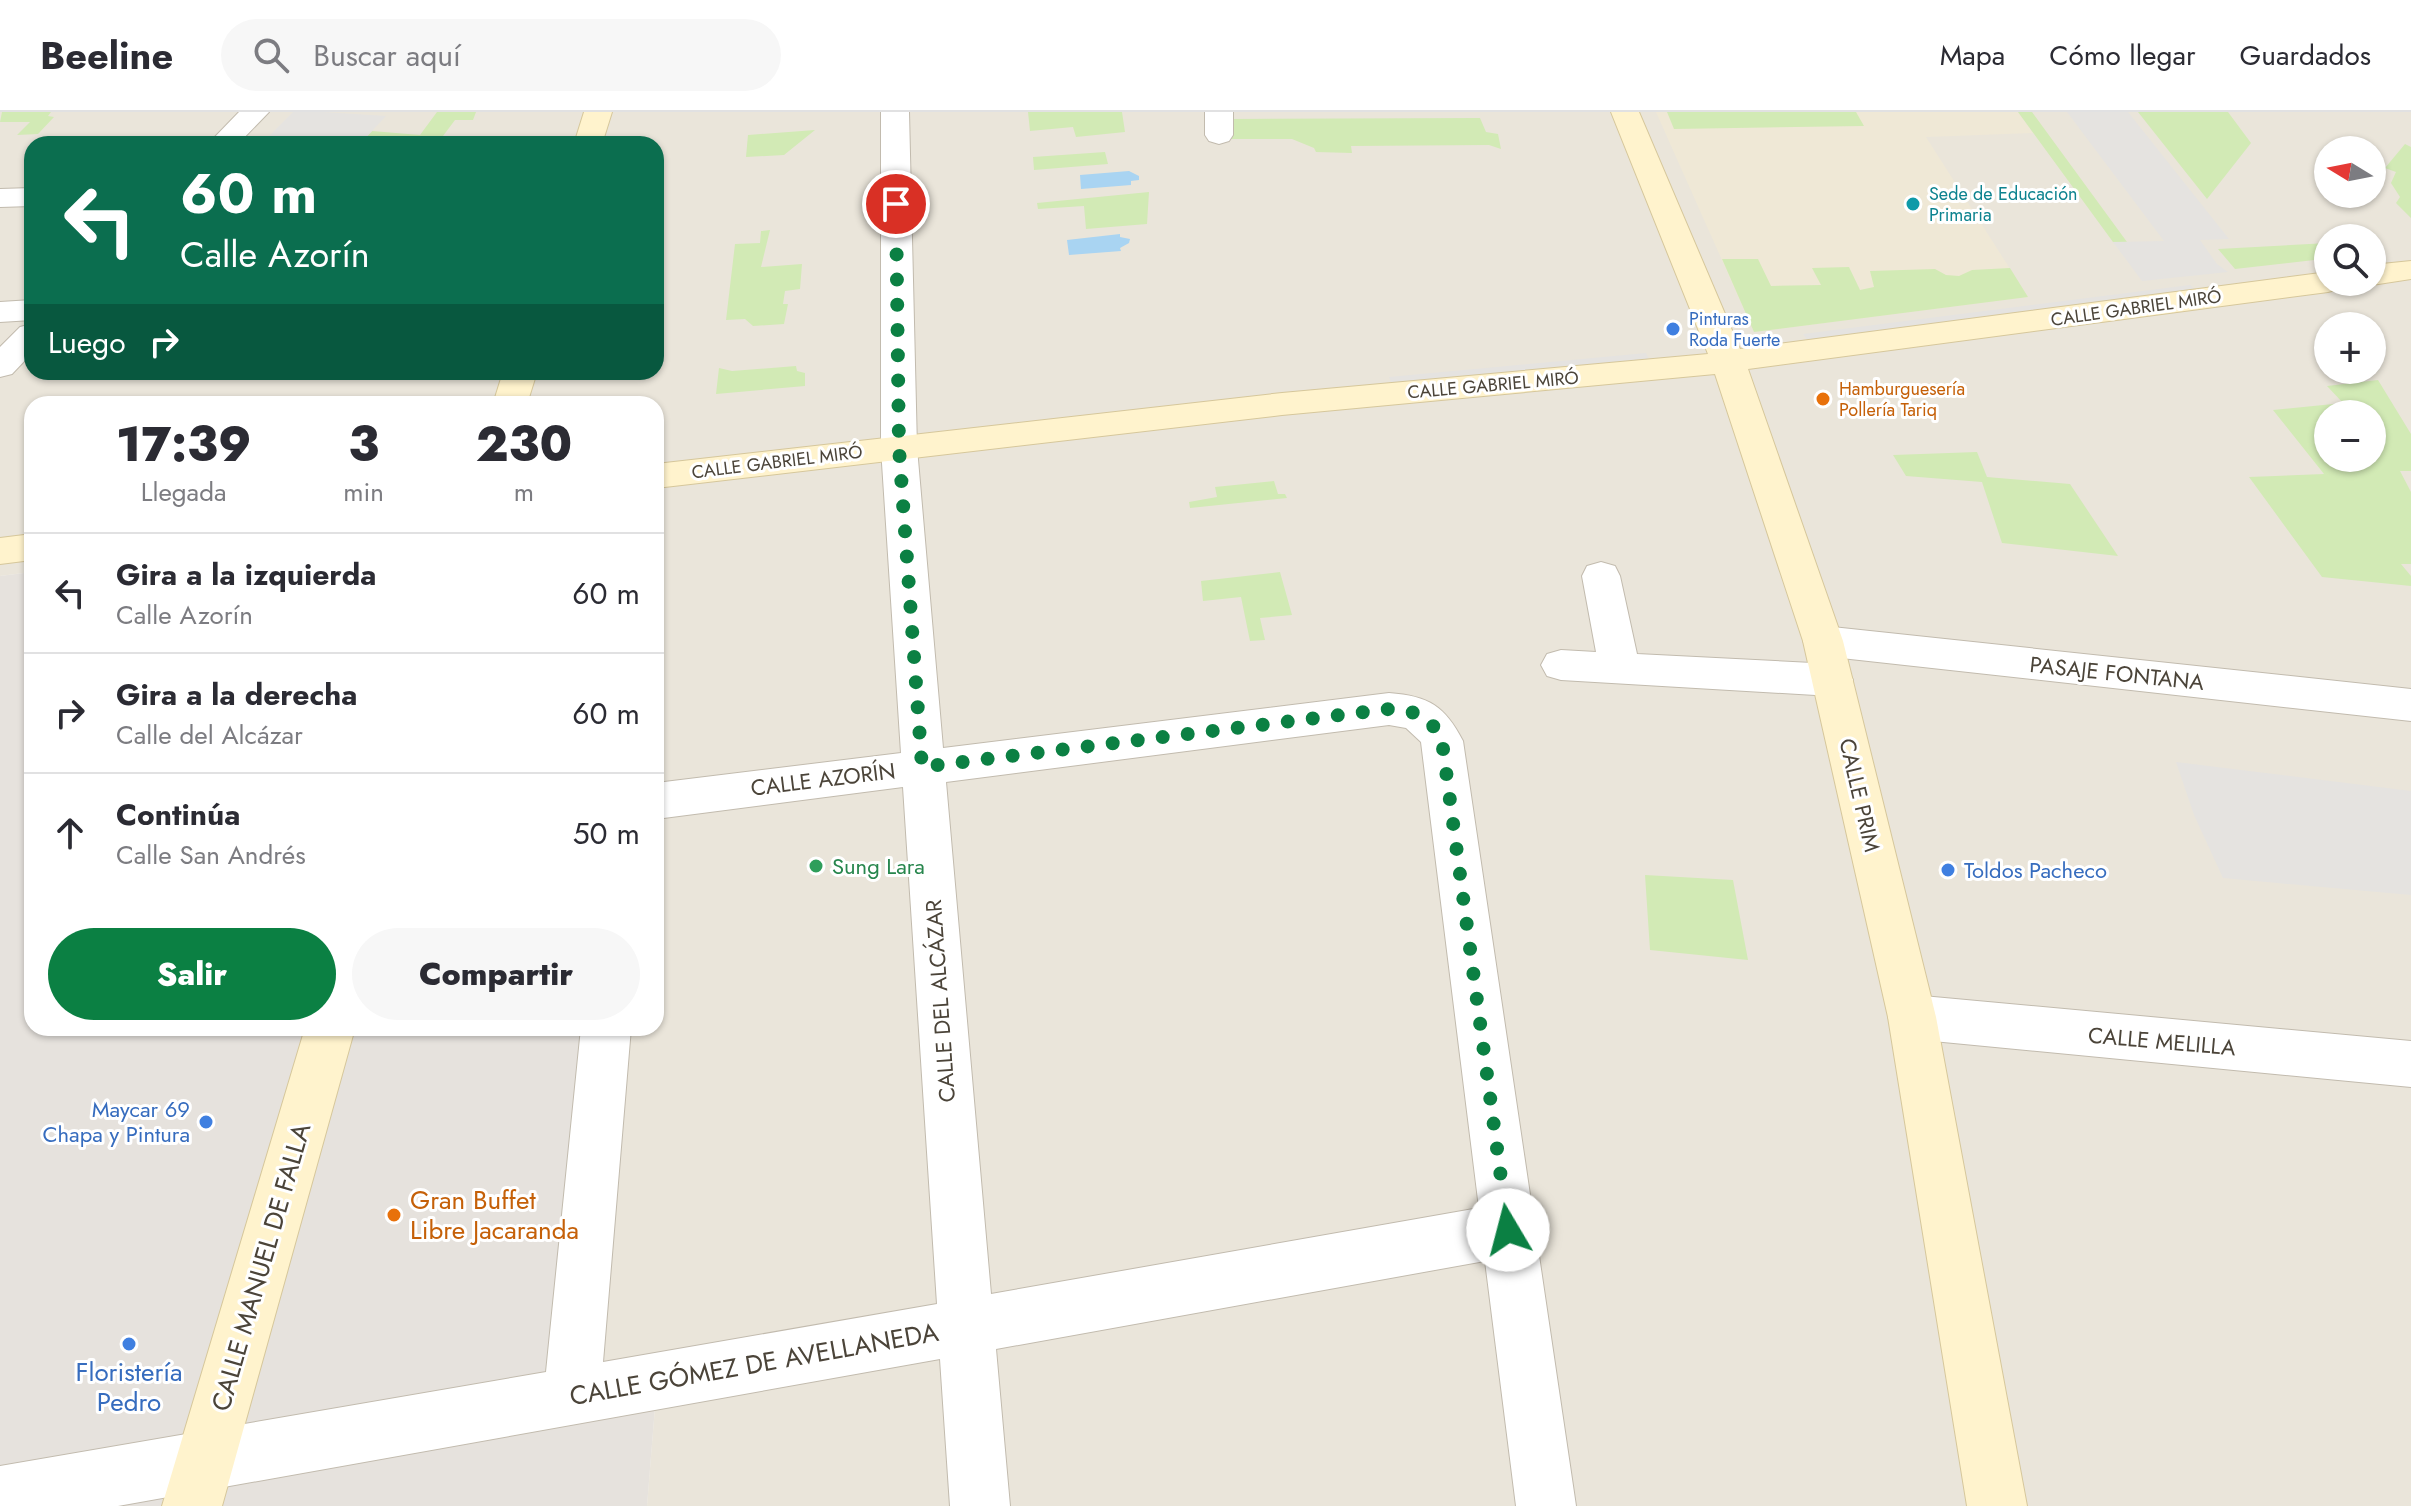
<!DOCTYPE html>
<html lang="es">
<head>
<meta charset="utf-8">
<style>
  :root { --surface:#fff; --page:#f7f7f7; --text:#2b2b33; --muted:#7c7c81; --line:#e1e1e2; --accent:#0b8043 }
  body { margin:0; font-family:Jost,sans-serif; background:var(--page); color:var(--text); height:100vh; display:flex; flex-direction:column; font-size:30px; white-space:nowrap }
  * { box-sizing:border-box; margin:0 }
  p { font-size:26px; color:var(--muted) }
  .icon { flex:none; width:44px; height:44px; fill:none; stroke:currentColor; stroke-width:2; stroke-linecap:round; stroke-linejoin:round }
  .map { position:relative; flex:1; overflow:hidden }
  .drawer { position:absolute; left:24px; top:284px; width:640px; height:640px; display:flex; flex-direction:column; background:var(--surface); border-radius:24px; box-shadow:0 2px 6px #0004 }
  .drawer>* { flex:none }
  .guide { position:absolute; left:24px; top:24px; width:640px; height:244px; border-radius:24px; box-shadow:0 2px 6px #0004; background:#0b6e4f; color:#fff; overflow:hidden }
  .needle { width:52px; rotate:280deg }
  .buttons { position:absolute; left:2314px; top:24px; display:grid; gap:16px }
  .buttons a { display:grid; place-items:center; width:72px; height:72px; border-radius:50%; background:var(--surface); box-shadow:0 2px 6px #0004; font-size:40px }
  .pin { position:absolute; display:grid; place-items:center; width:68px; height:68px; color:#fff; margin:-34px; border:4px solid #fff; border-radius:50%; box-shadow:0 2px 8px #0007 }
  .me { position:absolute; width:88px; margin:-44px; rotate:352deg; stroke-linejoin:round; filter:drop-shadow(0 0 6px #0008) }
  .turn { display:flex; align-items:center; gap:28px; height:168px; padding:0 24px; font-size:36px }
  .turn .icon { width:104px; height:104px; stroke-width:2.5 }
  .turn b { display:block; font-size:56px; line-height:68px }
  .then { display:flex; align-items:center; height:76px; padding:0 24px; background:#0003; gap:16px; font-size:30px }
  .eta { display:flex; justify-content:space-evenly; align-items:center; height:136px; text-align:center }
  .eta b { font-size:48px; font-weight:800; line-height:56px }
  .primary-button { display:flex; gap:16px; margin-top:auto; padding:16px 24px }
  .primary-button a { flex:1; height:92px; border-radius:48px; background:var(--accent); color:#fff; font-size:32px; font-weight:800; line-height:92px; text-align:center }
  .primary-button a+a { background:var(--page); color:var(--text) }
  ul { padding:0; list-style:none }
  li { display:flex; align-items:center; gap:24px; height:120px; padding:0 24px; border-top:2px solid var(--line) }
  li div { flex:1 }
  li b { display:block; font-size:30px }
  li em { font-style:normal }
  header { display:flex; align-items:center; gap:48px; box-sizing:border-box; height:112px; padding:0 40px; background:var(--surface); border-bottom:2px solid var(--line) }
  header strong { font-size:38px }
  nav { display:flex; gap:44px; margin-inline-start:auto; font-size:28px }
  .search { width:560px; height:72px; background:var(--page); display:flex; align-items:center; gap:20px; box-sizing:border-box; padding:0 28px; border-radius:44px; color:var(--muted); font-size:30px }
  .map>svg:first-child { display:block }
  .residential { fill:#eae5da; fill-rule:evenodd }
  .industrial { fill:#e6e2dd }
  .education { fill:#efe8d6 }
  .green { fill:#d2eab5; fill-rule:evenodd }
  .parking { fill:#e5e3e0 }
  .water { fill:#a9d4f2 }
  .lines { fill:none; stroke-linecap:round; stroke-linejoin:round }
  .street-casing { stroke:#c2bbae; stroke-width:2 }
  .secondary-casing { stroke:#d6c79b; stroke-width:2 }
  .street { fill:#fff; fill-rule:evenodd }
  .secondary { fill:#fff3cd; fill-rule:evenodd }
  .route { stroke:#0b8043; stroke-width:14; stroke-dasharray:0 25.2 }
  .culture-dot { fill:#0f9aa8; stroke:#fff; stroke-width:3 }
  .shop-dot { fill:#3f7fe0; stroke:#fff; stroke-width:3 }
  .food-dot { fill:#e8710a; stroke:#fff; stroke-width:3 }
  .leisure-dot { fill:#2e9e5b; stroke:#fff; stroke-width:3 }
  .labels { text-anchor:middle; stroke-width:6; stroke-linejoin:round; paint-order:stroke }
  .far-culture-label { font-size:18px; fill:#0d838f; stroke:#fff; text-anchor:start }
  .far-street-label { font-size:18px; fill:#4b4439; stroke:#fff }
  .far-shop-label { font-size:18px; fill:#366cbe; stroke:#fff; text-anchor:start }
  .far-food-label { font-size:18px; fill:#c56008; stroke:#fff; text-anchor:start }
  .street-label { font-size:22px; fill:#4b4439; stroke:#fff }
  .leisure-label { font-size:22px; fill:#27864d; stroke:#fff; text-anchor:start }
  .shop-label { font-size:22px; fill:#366cbe; stroke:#fff; text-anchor:start }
  .near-food-label { font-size:26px; fill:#c56008; stroke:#fff; text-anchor:start }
  .near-street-label { font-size:26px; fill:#4b4439; stroke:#fff }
  .near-shop-label { font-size:26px; fill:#366cbe; stroke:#fff }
</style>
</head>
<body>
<header>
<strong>Beeline</strong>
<div class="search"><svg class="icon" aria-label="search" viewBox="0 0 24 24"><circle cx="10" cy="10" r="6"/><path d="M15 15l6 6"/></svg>Buscar aquí</div>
<nav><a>Mapa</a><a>Cómo llegar</a><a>Guardados</a></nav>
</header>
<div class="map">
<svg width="2411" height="1394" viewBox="0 0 2411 1394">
  <rect width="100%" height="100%" fill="#f6f3ec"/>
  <path class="residential" d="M 0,0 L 2411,0 L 2411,1394 L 647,1394 L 657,1270 L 572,1284 L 606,916 L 656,916 L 656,292 L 32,292 L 32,460 L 0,464 ZM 32,32 L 656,32 L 656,260 L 32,260 ZM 2328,38 L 2372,38 L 2372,82 L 2328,82 ZM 2328,126 L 2372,126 L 2372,170 L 2328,170 ZM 2328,214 L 2372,214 L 2372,258 L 2328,258 ZM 2328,302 L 2372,302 L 2372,346 L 2328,346 Z"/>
  <path class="industrial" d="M 32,460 L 32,916 L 606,916 L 572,1283 L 657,1270 L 647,1394 L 0,1394 L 0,464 Z"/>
  <path class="education" d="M 1656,0 L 2018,0 L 2033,21 L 1926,25 L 2028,185 L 1754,220 Z"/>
  <path class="green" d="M 2,0 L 51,0 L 48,4 L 54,5 L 38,22 L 17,23 L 30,10 L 0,10 Z
    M 437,0 L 476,0 L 473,8 L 455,8 L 437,32 L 360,32 L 372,19 L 420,23 Z
    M 1028,0 L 1122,0 L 1125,20 L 1076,25 L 1073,15 L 1030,19 Z
    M 1667,0 L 1856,0 L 1864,14 L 1674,17 Z
    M 2018,0 L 2032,0 L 2127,130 L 2113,130 Z
    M 2138,0 L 2228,0 L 2251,31 L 2207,87 Z
    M 1480,6 L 1486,20 L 1498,22 L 1501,37 L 1489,33 L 1351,34 L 1352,41 L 1316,40 L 1314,36 L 1292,27 L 1227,27 L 1228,7 Z
    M 815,18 L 784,43 L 746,45 L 748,23 Z
    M 2405,32 L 2411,35 L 2411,106 L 2396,91 L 2400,85 L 2391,71 L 2396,60 L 2385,56 Z
    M 1105,40 L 1108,52 L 1034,58 L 1033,45 Z
    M 1149,80 L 1147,112 L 1086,117 L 1084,94 L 1038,97 L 1037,91 Z
    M 770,118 L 761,155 L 802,152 L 800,177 L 785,179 L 783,192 L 788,192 L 784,212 L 753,214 L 745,207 L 726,208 L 735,132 L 760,131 L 761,119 Z
    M 2328,131 L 2328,141 L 2323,147 L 2235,157 L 2218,137 Z
    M 1722,147 L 1758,147 L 1771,174 L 1821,173 L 1812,156 L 1849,155 L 1860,178 L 1874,175 L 1870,159 L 1935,157 L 1946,163 L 1959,164 L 1972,158 L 2010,156 L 2028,185 L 1754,220 Z
    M 796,254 L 797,259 L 805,261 L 805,274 L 716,282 L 719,256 L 732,259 Z
    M 2378,268 L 2411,322 L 2411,359 L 2400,359 L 2411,380 L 2411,452 L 2401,452 L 2411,464 L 2411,474 L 2322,465 L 2249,365 L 2324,362 L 2273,298 L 2343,291 L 2327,274 ZM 2328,302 L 2372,302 L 2372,346 L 2328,346 Z
    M 1977,340 L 1987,365 L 2070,372 L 2118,444 L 2002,431 L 1982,370 L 1906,364 L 1893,343 Z
    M 1274,369 L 1278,382 L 1285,382 L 1287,386 L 1190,396 L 1189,390 L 1217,385 L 1215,375 Z
    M 1280,460 L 1292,503 L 1260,506 L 1265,528 L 1250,529 L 1241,485 L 1203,489 L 1201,469 Z
    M 1645,763 L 1733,768 L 1748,848 L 1650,838 Z"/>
  <path class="parking" d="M 293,0 L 322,0 L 386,4 L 360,32 L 261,32 Z
    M 2067,0 L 2128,0 L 2229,127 L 2200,128 L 2217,152 L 2228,160 L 2142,169 L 2113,130 L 2164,129 Z
    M 2190,173 L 2196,178 L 1808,229 L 1803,222 Z
    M 1646,241 L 1650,249 L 1392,273 L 1389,265 Z
    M 2176,650 L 2411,679 L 2411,783 L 2223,766 L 2194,703 Z"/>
  <path class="water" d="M 1129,59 L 1139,64 L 1139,68 L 1131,69 L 1131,73 L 1081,77 L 1080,63 Z
    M 1120,122 L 1120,125 L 1130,127 L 1129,131 L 1120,136 L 1121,139 L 1069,143 L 1067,128 Z"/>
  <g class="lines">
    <g class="street-casing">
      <path id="street" d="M 239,0 L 269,0 L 238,32 L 208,32 Z
        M 881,0 L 909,0 L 917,336 L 943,636 L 1389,581 C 1429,584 1445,594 1463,629 L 1576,1394 L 1516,1394 L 1485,1149 L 996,1237 L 1010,1394 L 950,1394 L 940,1247 L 118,1394 L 0,1394 L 0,1354 L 546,1260 L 581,916 L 631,916 L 603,1250 L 937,1192 L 903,675 L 656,707 L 656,671 L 901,641 L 881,336 ZM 1389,613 L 1406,616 L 1421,630 L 1479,1096 L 991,1182 L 946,670 Z
        M 1205,0 L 1233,0 L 1233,23 L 1229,29 L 1219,32 L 1209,29 L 1205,23 Z
        M 32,76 L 32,94 L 0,95 L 0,77 Z
        M 32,188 L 32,208 L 0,210 L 0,190 Z
        M 32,212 L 32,241 L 12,262 L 0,265 L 0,235 L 20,215 Z
        M 1601,450 L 1615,454 L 1620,464 L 1637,542 L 1832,552 L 1847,557 L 1853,568 L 1847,579 L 1832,584 L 1561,568 L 1547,564 L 1541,553 L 1547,542 L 1561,538 L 1596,540 L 1582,464 L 1587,454 Z
        M 1823,514 L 2411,577 L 2411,609 L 1823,544 L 1809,540 L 1803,529 L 1809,518 Z
        M 1912,883 L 2411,929 L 2411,975 L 1912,927 L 1895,921 L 1888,905 L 1895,889 Z"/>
    </g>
    <g class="secondary-casing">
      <path id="secondary" d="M 584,0 L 612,0 L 602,32 L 574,32 Z
        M 1611,0 L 1639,0 L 1740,237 L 2328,160 L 2328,170 L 2344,170 L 2339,177 L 2328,180 L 1748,257 L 1843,529 L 1936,905 L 2027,1394 L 1967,1394 L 1888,905 L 1803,529 L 1715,262 L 1282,303 L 656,376 L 656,352 L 1282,281 L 1708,242 Z
        M 2411,149 L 2411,167 L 2372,173 L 2362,170 L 2372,170 L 2372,153 Z
        M 503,260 L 537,260 L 527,292 L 493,292 Z
        M 32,422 L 32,448 L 0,452 L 0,426 Z
        M 305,916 L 355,916 L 222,1394 L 162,1394 Z"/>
    </g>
    <use href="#street" class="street"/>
    <use href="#secondary" class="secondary"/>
  </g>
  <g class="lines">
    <path class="route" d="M 896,92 L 899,336 L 922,655 L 1389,597 C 1415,598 1431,604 1442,629 L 1508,1118"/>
  </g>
  <circle class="culture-dot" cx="1913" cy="92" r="8"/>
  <g class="shop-dot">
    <circle cx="1673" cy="217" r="8"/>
    <circle cx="1948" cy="758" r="8"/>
    <circle cx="206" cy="1010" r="8"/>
    <circle cx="129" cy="1232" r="8"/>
  </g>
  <g class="food-dot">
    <circle cx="1823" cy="287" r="8"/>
    <circle cx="394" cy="1103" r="8"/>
  </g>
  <circle class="leisure-dot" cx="816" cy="754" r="8"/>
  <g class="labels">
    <g class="far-culture-label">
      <text x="1929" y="88">Sede de Educación<tspan x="1929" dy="21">Primaria</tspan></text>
    </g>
    <g class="far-street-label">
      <text transform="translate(2136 196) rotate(-8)" y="6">CALLE GABRIEL MIRÓ</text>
      <text transform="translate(1493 273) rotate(-5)" y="6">CALLE GABRIEL MIRÓ</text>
      <text transform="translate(777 350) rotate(-7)" y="6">CALLE GABRIEL MIRÓ</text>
    </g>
    <g class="far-shop-label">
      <text x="1689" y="213">Pinturas<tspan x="1689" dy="21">Roda Fuerte</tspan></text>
    </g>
    <g class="far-food-label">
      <text x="1839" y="283">Hamburguesería<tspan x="1839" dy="21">Pollería Tariq</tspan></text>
    </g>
    <g class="street-label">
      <text transform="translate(2117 561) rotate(6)" y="8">PASAJE FONTANA</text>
      <text transform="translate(823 667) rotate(-7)" y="8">CALLE AZORÍN</text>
      <text transform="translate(1860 683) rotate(77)" y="8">CALLE PRIM</text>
      <text transform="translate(940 889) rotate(-94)" y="8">CALLE DEL ALCÁZAR</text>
      <text transform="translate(2162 929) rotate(5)" y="8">CALLE MELILLA</text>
    </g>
    <g class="leisure-label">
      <text x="832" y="762">Sung Lara</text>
    </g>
    <g class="shop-label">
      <text x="1964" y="766">Toldos Pacheco</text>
      <text x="190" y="1005" text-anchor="end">Maycar 69<tspan x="190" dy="25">Chapa y Pintura</tspan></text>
    </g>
    <g class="near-food-label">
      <text x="410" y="1097">Gran Buffet<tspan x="410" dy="30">Libre Jacaranda</tspan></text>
    </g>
    <g class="near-street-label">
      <text transform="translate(261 1155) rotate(-74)" y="9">CALLE MANUEL DE FALLA</text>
      <text transform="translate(754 1252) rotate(-10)" y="9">CALLE GÓMEZ DE AVELLANEDA</text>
    </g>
    <g class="near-shop-label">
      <text x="129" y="1269">Floristería<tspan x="129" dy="30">Pedro</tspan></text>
    </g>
  </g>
</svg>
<div class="buttons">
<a><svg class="needle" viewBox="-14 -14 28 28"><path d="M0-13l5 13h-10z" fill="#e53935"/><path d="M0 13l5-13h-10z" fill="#7c7c81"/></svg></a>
<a><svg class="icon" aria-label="search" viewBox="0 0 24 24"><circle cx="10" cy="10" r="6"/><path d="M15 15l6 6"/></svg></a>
<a>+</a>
<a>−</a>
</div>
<div class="pin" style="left:896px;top:92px;background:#d93025"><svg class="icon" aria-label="arrive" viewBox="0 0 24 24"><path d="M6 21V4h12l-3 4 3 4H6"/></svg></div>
<svg class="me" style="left:1508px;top:1118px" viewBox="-20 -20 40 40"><circle r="19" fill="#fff"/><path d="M0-13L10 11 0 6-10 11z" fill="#0b8043"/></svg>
<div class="guide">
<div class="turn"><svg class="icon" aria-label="left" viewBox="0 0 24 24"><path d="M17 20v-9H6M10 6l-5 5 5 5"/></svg><div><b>60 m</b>Calle Azorín</div></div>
<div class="then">Luego<svg class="icon" aria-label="right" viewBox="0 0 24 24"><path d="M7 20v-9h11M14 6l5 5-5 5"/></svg></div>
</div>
<section class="drawer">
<div class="eta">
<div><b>17:39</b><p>Llegada</p></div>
<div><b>3</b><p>min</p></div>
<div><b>230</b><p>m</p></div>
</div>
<ul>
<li><svg class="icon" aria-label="left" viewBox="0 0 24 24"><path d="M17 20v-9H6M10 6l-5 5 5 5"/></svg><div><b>Gira a la izquierda</b><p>Calle Azorín</p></div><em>60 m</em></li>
<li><svg class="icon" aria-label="right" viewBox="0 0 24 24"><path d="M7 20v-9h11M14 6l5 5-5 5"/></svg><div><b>Gira a la derecha</b><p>Calle del Alcázar</p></div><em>60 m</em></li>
<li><svg class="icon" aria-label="ahead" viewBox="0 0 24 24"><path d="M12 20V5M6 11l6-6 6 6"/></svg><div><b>Continúa</b><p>Calle San Andrés</p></div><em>50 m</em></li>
</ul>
<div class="primary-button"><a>Salir</a><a>Compartir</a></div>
</section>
</div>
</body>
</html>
